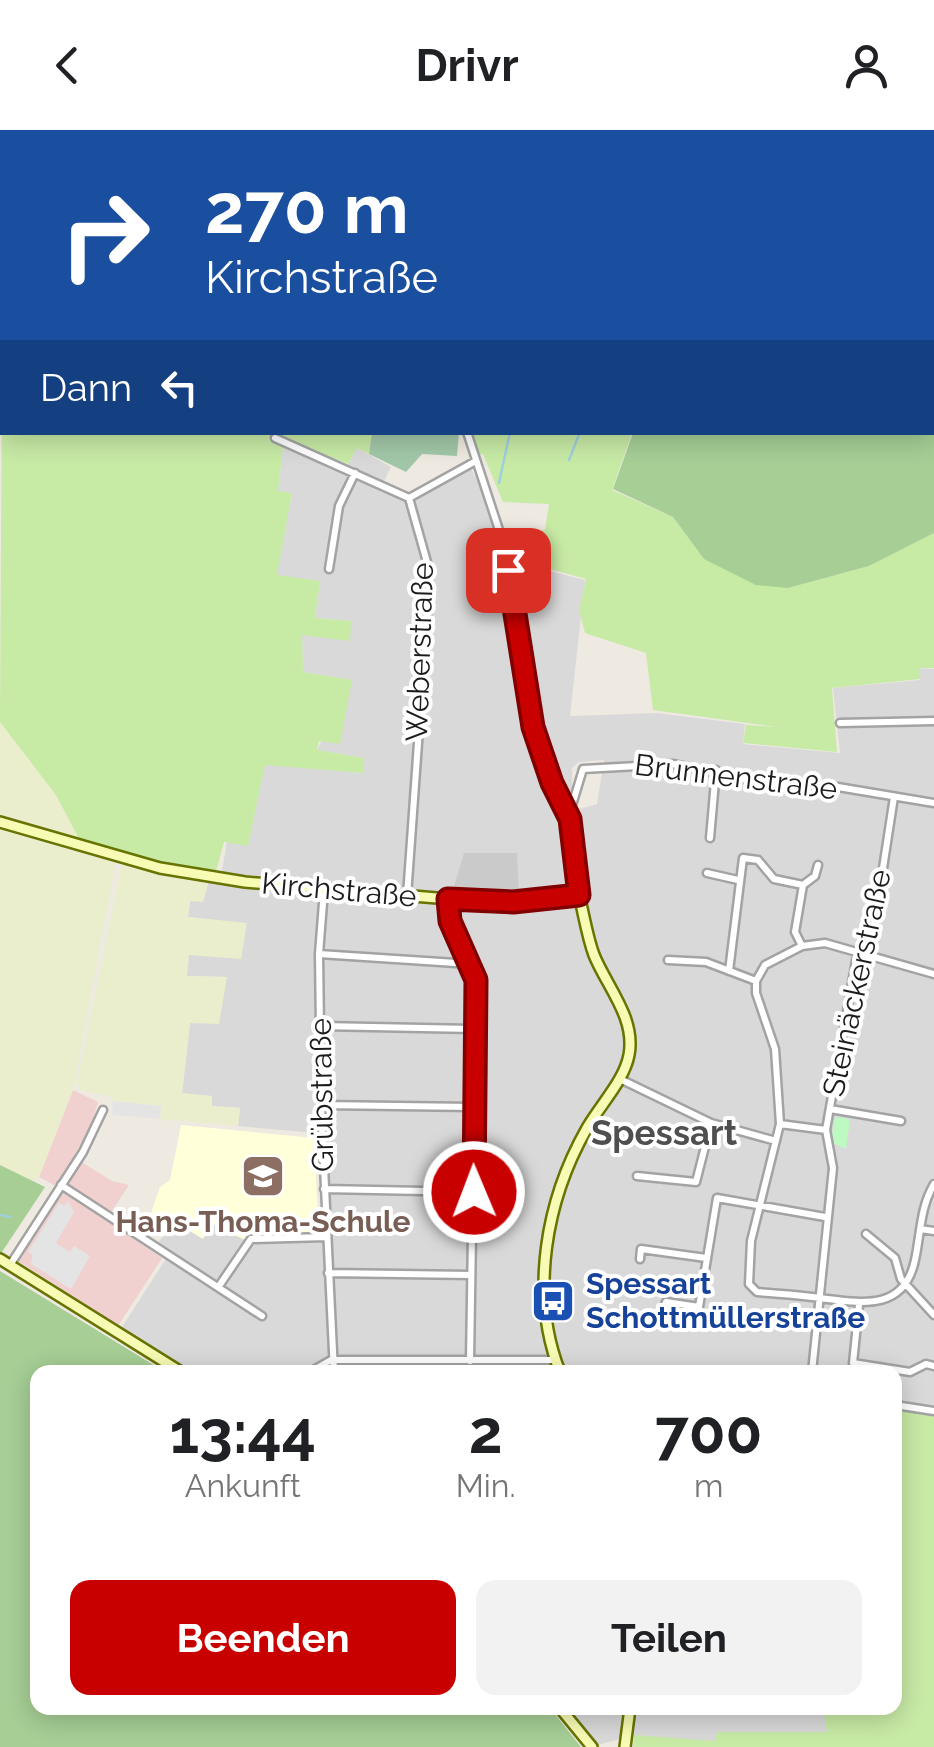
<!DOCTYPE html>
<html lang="de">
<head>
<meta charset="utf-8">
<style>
  :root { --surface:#fff; --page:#f2f2f2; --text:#202124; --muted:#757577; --accent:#c80000 }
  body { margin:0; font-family:Raleway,sans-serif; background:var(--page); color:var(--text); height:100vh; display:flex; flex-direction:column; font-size:38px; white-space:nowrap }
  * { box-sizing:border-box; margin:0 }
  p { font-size:32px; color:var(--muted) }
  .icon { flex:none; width:55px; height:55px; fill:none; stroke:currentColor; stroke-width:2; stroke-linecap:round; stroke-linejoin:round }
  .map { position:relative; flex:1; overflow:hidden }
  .panel { position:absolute; left:30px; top:1235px; width:872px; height:350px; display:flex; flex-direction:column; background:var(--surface); border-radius:20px; box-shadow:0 5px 25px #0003 }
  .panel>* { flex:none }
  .banner { position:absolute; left:0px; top:0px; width:935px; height:305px; box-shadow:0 5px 25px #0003; background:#1a4fa0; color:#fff; overflow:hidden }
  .pin { position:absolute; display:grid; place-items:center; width:85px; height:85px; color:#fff; margin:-42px; border-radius:20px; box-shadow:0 5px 15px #0006 }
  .me { position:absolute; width:110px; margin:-55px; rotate:359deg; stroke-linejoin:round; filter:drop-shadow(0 0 8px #0008) }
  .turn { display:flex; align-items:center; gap:35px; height:210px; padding:0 40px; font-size:45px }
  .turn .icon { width:130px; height:130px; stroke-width:2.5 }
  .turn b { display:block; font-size:70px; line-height:85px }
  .then { display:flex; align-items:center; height:95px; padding:0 40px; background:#0003; gap:20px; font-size:38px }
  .eta { display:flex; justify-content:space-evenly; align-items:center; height:170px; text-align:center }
  .eta b { font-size:60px; font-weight:700; line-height:70px }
  .primary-button { display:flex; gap:20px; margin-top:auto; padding:20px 40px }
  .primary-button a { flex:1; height:115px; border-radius:20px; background:var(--accent); color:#fff; font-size:40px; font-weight:700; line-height:115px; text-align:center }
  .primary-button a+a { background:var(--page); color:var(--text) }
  header { display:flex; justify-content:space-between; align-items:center; height:130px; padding:0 40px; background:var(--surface); font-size:45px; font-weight:700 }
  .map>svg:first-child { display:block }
  .residential { fill:#dad9d9; fill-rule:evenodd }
  .commercial { fill:#f0d1d0 }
  .education { fill:#ffffd9 }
  .religious { fill:#cacaca }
  .farmland { fill:#ebeecc }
  .grass { fill:#c7eaa5 }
  .forest { fill:#a6ce95 }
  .cemetery { fill:#a2c7a8 }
  .park { fill:#bcfac1 }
  .parking { fill:#e4e4e4 }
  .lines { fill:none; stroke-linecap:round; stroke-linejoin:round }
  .stream { stroke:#a0cfdd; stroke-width:2.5 }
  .street-casing { stroke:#a3a3a3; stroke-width:11 }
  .secondary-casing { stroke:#687402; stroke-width:14 }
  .street { stroke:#fff; stroke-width:6 }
  .secondary { stroke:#f7fbb3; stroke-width:9 }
  .route-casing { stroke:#820000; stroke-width:25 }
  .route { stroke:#c80000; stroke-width:18 }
  .labels { text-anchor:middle; stroke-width:8; stroke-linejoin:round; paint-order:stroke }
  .street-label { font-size:30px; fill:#1c1c1c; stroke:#fff }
  .education-label { font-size:30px; font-weight:bold; fill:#785e54; stroke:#fff }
  .transit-label { font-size:30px; font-weight:bold; fill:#164399; stroke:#fff; text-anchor:start }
  .quarter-label { font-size:35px; font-weight:bold; fill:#4f4f4f; stroke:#fff }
</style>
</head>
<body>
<header><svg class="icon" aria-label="back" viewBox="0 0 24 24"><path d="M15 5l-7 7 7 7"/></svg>Drivr<svg class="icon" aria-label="person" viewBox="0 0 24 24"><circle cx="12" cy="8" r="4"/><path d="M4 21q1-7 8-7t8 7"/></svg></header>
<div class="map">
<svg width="934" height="1617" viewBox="0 0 934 1617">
  <rect width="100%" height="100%" fill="#eeeae1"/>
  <path class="residential" d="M 283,316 L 344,341 L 357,318 L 391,337 L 380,359 L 404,369 L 470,337 L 485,364 L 505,430 L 585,450 L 570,586 L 657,583 L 745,594 L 743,614 L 840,623 L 833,558 L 920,550 L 920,538 L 934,539 L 934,1276 L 895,1271 L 895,1242 L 189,1242 L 120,1200 L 171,1121 L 159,1112 L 173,1091 L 219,1095 L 252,1113 L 330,1109 L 326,1004 L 238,996 L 240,978 L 211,976 L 211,966 L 182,964 L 190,893 L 227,847 L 186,846 L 188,825 L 247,794 L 188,787 L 190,771 L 203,771 L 209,750 L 220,752 L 227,712 L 248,715 L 265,634 L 362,643 L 364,628 L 317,620 L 351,550 L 303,542 L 302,505 L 351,491 L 315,488 L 320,451 L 276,446 L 292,364 L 278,361 ZM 604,630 L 597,674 L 562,684 L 555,667 L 572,660 L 572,638 L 579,632 Z
    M 567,1578 L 823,1578 L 828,1602 L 717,1602 L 715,1612 L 634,1605 L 598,1615 Z"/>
  <path class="commercial" d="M 73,960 L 98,972 L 91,997 L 73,1027 L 112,1051 L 129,1055 L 106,1090 L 162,1128 L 118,1196 L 18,1131 L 63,1060 L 39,1047 Z"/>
  <path class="education" d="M 181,995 L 314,1008 L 319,1101 L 243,1109 L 212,1094 L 203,1109 L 173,1091 L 163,1107 L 146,1098 L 160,1057 L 170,1050 Z"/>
  <path class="religious" d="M 464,723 L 517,723 L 519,766 L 476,768 L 452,763 Z"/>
  <path class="farmland" d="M 0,592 L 56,665 L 83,716 L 0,688 Z
    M 0,695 L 116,732 L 73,960 L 39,1047 L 32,1051 L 0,1035 Z
    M 122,733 L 209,750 L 203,772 L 190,771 L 188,787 L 247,793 L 241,829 L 189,825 L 187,846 L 227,847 L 219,894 L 190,893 L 182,963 L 212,966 L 212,976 L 240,978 L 238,996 L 160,989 L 161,976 L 113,971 L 109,966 L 80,960 L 77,953 Z"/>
  <path class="grass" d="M 262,0 L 496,0 L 261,2 Z
    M 502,0 L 815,0 L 502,2 Z
    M 2,235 L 2,302 L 372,303 L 369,324 L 357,318 L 348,334 L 272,303 L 269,310 L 283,316 L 278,361 L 292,363 L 277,445 L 320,451 L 315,488 L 351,491 L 350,511 L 302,505 L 303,542 L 352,550 L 340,614 L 319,611 L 317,620 L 364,628 L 363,643 L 265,635 L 248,716 L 224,712 L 215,745 L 83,716 L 56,665 L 0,592 Z
    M 470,303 L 632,303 L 612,360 L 673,387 L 704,429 L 788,458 L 869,436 L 934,403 L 934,538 L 920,538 L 920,549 L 832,558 L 837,622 L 743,613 L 746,595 L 776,597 L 653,580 L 646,523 L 585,503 L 579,480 L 586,449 L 525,432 L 518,405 L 545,400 L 549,374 L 503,372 L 483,324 L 477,325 Z
    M 895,1277 L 934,1282 L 934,1617 L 633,1617 L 634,1605 L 715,1611 L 717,1602 L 827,1602 L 823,1578 L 895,1578 Z"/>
  <path class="forest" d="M 0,0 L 262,0 L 2,2 L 2,148 Z
    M 815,0 L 934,0 L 934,403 L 869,436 L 788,458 L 756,455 L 704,429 L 673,387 L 613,359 L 633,303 L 932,302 L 932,2 L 809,2 Z
    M 0,1035 L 45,1057 L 0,1125 Z
    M 0,1141 L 165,1242 L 38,1242 L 38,1578 L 550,1578 L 581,1617 L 0,1617 Z"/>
  <path class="cemetery" d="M 372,303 L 459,303 L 457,326 L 422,324 L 406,342 L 369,324 Z"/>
  <path class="park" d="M 835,987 L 850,989 L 846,1019 L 831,1012 Z"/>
  <path class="parking" d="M 113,971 L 161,976 L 160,989 L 112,985 Z
    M 68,1071 L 74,1082 L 56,1113 L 70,1122 L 74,1116 L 90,1126 L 71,1159 L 31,1134 L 33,1125 L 28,1122 L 59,1073 L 64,1076 Z"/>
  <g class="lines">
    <path class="stream" d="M 912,0 L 914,2
      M 611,2 L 612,0
      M 788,2 L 789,0
      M 932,28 L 934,31
      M 569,330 L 580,302
      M 499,353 L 510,302
      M 0,1085 L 11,1087"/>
    <g class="street-casing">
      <path id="street" d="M 501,2 L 501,0
        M 467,302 L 500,403 L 521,505 L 533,597 L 552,653 L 570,689 L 579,765
        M 275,308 L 409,368
        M 409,368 L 474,332
        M 329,439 L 339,376 L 355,343
        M 840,593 L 934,591
        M 566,679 L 573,672 L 583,639 L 674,634 L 742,649 L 838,657 L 934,673
        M 710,708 L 716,640
        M 707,743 L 738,750
        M 803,755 L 815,746 L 818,735
        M 324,760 L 319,824 L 321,975 L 334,1242
        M 407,766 L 429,460 L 427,432 L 409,368
        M 448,769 L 446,780 L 476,850 L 470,1231
        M 802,816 L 795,802 L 803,755
        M 319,824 L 471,834
        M 668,830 L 706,832 L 756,851
        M 729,841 L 743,728 L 758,730 L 774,749 L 803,755
        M 934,844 L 825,813 L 802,816 L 765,835 L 756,851 L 756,863 L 775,919 L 780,994 L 751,1111 L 749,1154 L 757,1162 C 778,1164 800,1165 820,1168 C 861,1173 904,1182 915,1130 C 921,1102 920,1078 934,1054
        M 320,896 L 474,899
        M 620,949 L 711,993 L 776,1011
        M 321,975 L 473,977
        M 830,979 L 901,991
        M 780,994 L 826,1000
        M 637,1046 L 696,1052 L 711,993
        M 61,1055 L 262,1186
        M 324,1059 L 474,1062
        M 920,1099 L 934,1101
        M 866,1104 L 895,1128 L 901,1149 L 934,1185
        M 640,1129 L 641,1119 L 706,1128
        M 10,1135 L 83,1022 L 103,980
        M 328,1143 L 471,1145
        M 219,1156 L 251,1109 L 326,1107
        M 859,1175 L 853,1233 L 910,1242 L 926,1234 L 934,1236
        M 660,1189 L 666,1172 L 699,1177 L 717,1068 L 825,1087
        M 310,1242 L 331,1230 L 555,1230
        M 812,1242 L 833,1038 L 826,1000 L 857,825 L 871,809 L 875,790 L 894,667
        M 895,1275 L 934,1281"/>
    </g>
    <g class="secondary-casing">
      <path id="secondary" d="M 0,692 L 160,738 L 245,752 L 473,771 L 579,765 C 584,785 587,806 594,825 C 607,857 636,888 629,925 C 624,951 600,975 587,998 C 546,1070 529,1163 560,1242
        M 0,1129 L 181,1242
        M 560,1578 L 592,1617
        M 625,1617 L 630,1578"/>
    </g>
    <use href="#street" class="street"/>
    <use href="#secondary" class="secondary"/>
  </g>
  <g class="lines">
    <g class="route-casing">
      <path id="route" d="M 474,1062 L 476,850 L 450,791 L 448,769 L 513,772 L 579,765 L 570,689 L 552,653 L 533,597 L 508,440"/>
    </g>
    <use href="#route" class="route"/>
  </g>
  <defs>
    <g id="school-square" transform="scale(2.25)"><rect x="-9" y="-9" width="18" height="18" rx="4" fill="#8d6e63" stroke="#fff"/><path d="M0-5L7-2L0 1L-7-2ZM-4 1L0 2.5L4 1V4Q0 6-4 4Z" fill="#fff"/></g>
    <g id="bus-square" transform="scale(2.25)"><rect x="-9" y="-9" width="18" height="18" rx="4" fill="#1a4fb4" stroke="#fff"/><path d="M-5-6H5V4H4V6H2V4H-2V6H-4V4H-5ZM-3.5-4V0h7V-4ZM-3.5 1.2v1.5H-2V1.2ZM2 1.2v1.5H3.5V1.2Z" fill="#fff"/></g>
  </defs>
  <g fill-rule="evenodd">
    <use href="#school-square" x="263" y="1046"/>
    <use href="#bus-square" x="553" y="1171"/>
  </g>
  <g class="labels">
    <g class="street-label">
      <text transform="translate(420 522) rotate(-88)" y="10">Weberstraße</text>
      <text transform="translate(736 647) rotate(7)" y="10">Brunnenstraße</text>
      <text transform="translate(339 760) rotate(5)" y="10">Kirchstraße</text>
      <text transform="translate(857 853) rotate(-78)" y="10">Steinäckerstraße</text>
      <text transform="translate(322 965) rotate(-91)" y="10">Grübstraße</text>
    </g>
    <g class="education-label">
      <text x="263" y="1102">Hans-Thoma-Schule</text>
    </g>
    <g class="transit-label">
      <text x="586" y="1164">Spessart<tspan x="586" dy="34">Schottmüllerstraße</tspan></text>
    </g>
    <g class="quarter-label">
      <text x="664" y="1015">Spessart</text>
    </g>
  </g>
</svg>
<div class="pin" style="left:508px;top:440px;background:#d93025"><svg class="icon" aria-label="arrive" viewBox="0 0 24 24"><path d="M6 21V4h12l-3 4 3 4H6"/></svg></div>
<svg class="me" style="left:474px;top:1062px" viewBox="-20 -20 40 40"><circle r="17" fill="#c80000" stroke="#fff" stroke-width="3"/><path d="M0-11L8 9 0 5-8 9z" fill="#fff"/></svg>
<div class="banner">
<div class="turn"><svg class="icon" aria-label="right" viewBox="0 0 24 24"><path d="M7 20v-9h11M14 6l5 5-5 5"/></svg><div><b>270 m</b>Kirchstraße</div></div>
<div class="then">Dann<svg class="icon" aria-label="left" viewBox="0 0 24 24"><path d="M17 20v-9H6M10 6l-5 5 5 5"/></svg></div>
</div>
<section class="panel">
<div class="eta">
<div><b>13:44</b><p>Ankunft</p></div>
<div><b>2</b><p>Min.</p></div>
<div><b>700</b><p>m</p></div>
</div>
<div class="primary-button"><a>Beenden</a><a>Teilen</a></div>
</section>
</div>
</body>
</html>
